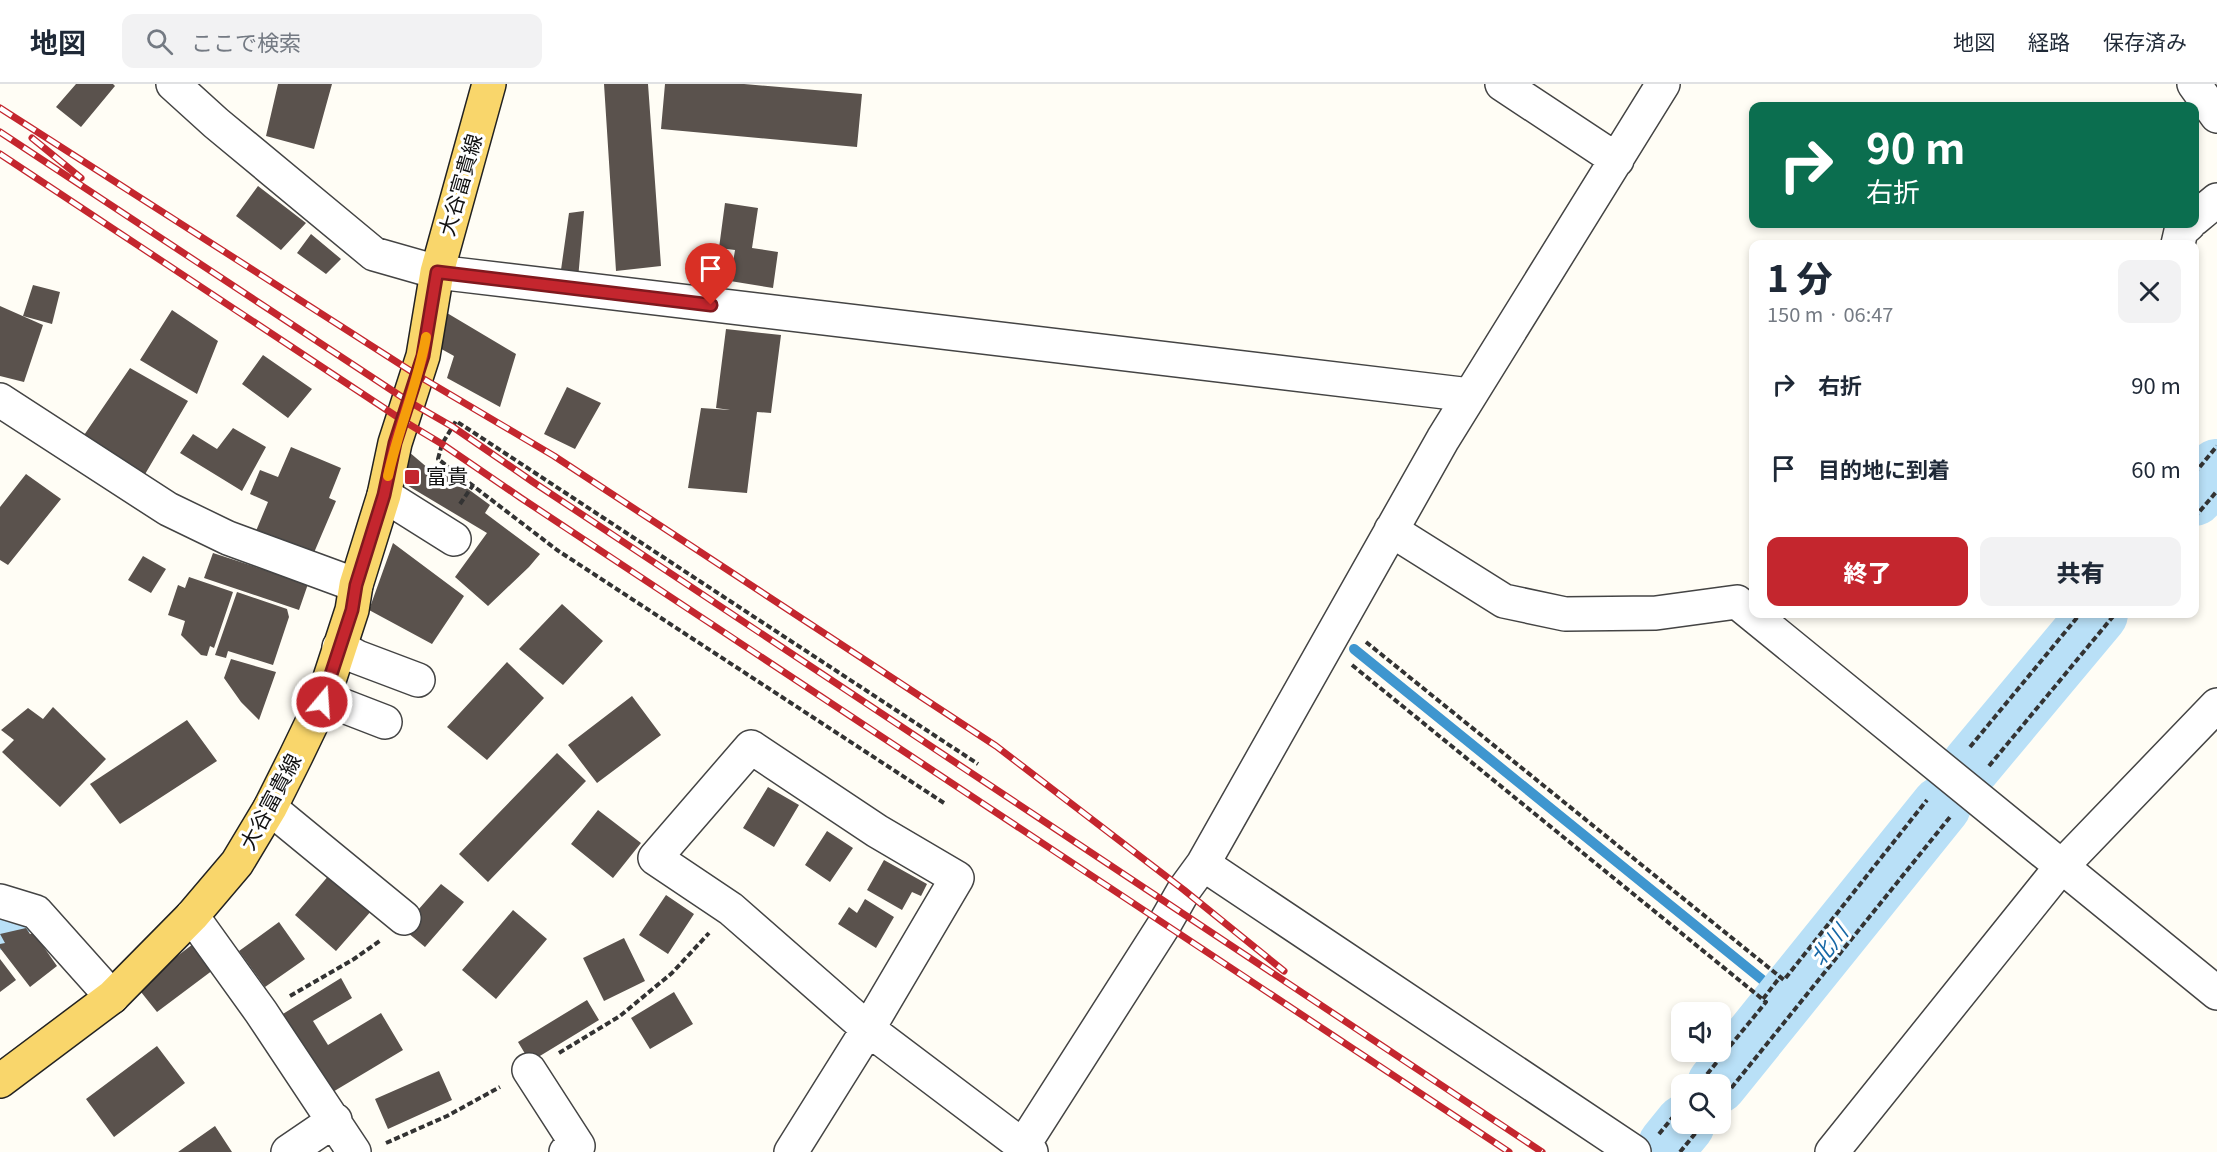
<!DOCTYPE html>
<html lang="ja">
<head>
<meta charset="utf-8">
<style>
  :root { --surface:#fff; --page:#f2f2f3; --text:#1f2937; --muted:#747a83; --line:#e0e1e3; --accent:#c4262e }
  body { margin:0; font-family:Georgia,"Noto Sans JP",serif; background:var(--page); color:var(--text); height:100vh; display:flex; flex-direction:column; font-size:22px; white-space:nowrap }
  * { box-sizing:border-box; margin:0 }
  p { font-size:20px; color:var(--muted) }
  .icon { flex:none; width:33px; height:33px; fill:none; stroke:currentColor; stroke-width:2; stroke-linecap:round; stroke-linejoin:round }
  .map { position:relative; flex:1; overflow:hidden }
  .panel { position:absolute; left:1749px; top:156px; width:450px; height:378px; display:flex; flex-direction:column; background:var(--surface); border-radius:12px; box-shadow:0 3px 9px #0003 }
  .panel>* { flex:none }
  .guide { position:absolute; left:1749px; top:18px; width:450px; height:126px; border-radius:12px; box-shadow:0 3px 9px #0003; background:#0b6e4f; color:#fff; overflow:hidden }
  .tools { position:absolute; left:1671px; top:918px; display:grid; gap:12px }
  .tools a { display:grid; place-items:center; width:60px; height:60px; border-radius:12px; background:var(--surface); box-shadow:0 3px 9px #0003; font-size:30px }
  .pin { position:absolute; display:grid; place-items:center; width:51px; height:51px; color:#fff; margin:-62px -26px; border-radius:50% 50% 50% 0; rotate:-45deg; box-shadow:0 0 6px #0007 }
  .pin .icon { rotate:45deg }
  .me { position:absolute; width:66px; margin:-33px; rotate:18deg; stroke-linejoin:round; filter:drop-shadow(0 0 4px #0008) }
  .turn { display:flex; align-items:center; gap:21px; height:126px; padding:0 18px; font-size:27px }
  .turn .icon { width:78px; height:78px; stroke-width:2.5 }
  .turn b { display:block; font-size:42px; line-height:51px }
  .round { display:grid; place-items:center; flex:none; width:63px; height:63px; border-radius:12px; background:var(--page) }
  .summary { display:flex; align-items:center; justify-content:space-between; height:102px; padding:0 18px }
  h1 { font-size:36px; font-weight:800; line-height:45px }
  .cta { display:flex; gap:12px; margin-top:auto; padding:12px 18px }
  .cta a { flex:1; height:69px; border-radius:12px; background:var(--accent); color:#fff; font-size:24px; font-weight:800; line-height:69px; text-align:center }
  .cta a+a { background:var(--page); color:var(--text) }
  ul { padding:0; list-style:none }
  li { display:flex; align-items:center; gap:18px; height:84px; padding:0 18px }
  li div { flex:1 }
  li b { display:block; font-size:22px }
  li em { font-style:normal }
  header { display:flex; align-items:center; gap:36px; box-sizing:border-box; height:84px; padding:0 30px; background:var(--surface); border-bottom:2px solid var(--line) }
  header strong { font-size:28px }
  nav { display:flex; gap:33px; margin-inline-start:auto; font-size:21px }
  .search { width:420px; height:54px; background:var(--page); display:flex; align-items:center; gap:15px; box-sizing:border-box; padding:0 21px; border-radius:12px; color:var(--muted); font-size:22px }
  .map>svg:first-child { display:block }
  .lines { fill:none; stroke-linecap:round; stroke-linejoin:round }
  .stream { stroke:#3f96cf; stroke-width:10 }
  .river { stroke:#b9e0f7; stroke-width:60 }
  .building { fill:#5a524d }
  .minor-casing { stroke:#444; stroke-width:36 }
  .major-casing { stroke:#222; stroke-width:36 }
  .path { stroke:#333; stroke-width:4; stroke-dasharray:6 3; stroke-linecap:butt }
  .minor { stroke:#fff; stroke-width:33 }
  .major { stroke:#f9d66b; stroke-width:33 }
  .rail-casing { stroke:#c4262e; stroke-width:7 }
  .rail { stroke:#fff; stroke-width:4.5; stroke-dasharray:14; stroke-linecap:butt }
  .route-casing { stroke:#7f191e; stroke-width:15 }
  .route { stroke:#c4262e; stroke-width:10 }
  .slow { stroke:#f59e0b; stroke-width:10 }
  .poi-dot { fill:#c4262e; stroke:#fff; stroke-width:2 }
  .labels { text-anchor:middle; stroke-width:6; stroke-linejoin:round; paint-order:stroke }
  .street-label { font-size:21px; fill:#111; stroke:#fff }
  .poi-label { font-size:21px; fill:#111; stroke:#fff; text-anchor:start }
  .water-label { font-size:22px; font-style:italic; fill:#1768a6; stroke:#fff }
</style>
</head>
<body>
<header>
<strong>地図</strong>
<div class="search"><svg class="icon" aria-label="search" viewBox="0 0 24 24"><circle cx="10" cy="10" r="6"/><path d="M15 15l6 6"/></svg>ここで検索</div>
<nav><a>地図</a><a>経路</a><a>保存済み</a></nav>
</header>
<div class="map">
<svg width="2217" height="1068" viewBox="0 0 2217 1068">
  <rect width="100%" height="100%" fill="#fffdf5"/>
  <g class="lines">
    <path class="stream" d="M 1354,565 L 1786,915"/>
    <path class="river" d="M 2194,412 L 2217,385
      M 1971,682 L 2098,530
      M 0,836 L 2,836
      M 1717,1000 L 1941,722
      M 1668,1061 L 1685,1040"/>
  </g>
  <path class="building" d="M 76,0 L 113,0 L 115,2 L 81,43 L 56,23 Z
    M 278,0 L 332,0 L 314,65 L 266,52 Z
    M 604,0 L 648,0 L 661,182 L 616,187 Z
    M 665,0 L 744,0 L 862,10 L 857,63 L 661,45 Z
    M 258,102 L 306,139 L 281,166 L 236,132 Z
    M 725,119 L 758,124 L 752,164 L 778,168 L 773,204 L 730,197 L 735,166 L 719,164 Z
    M 584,127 L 578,195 L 560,193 L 569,129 Z
    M 311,150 L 341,175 L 326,190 L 297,169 Z
    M 33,201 L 60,208 L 52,240 L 23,232 Z
    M 0,222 L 43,241 L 24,298 L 0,292 Z
    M 172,226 L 218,257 L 197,310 L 140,276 Z
    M 447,229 L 516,270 L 500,323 L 447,294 L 454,272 L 436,262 Z
    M 726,245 L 781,251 L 771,329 L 757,328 L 747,409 L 688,404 L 701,324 L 730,326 L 716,324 Z
    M 263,271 L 312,305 L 288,334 L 242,300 Z
    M 130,284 L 188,317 L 141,397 L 80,357 Z
    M 567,303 L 601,319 L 575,365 L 544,350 Z
    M 233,344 L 266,363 L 242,407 L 180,369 L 193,350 L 217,365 Z
    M 291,363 L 341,384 L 329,414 L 336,417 L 313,471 L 256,447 L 268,418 L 250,410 L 260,386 L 278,393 Z
    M 409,368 L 435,390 L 442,386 L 490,421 L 485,429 L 540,470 L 529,483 L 488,522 L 455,493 L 487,449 L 400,397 Z
    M 26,390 L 61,415 L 8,481 L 0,476 L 0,423 Z
    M 393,459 L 464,512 L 432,560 L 369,526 Z
    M 213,469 L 308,500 L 299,526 L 204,494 Z
    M 143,472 L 166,485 L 151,509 L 128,496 Z
    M 189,493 L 233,508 L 214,564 L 210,562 L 207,572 L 201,571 L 181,551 L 185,537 L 168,531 L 178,501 L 185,504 Z
    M 237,508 L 287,525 L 289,533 L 273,581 L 228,567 L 226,574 L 215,571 Z
    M 562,520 L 603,557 L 563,601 L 519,565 Z
    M 231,575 L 276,588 L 259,636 L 241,618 L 224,594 Z
    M 507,578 L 544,614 L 487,676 L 447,643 Z
    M 632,612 L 661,651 L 597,699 L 568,661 Z
    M 53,623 L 106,675 L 60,723 L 2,668 L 14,656 L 1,646 L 28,624 L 43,635 Z
    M 187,636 L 217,677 L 120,740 L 90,700 Z
    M 557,669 L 586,697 L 488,798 L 459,770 Z
    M 768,703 L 799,721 L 774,763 L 743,744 Z
    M 598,726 L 641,759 L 613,794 L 571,760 Z
    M 827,747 L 853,764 L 830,798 L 805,781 Z
    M 884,776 L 927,800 L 921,812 L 912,808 L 902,826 L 867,806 Z
    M 330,790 L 372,826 L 336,867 L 295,831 Z
    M 441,800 L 464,818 L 425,863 L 402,844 Z
    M 666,811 L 694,830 L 668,870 L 639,851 Z
    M 865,815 L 894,833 L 876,864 L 838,840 L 849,823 L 857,829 Z
    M 513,826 L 547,855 L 496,915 L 462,886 Z
    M 279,838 L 305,875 L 265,903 L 239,867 Z
    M 26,844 L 30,850 L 34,849 L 57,882 L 30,903 L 0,864 L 0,860 L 5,859 L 0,850 Z
    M 624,854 L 645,897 L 604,917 L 583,874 Z
    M 193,860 L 213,886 L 157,928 L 137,903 Z
    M 0,875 L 16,896 L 0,908 Z
    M 341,894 L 352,914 L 313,937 L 328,961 L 381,929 L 403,966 L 326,1012 L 278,933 Z
    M 674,908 L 693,940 L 650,965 L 631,934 Z
    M 587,916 L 599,936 L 530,978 L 518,958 Z
    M 157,962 L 185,999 L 114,1053 L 86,1015 Z
    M 439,987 L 452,1016 L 388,1045 L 375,1015 Z
    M 215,1042 L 232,1068 L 178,1068 Z"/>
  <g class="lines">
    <g class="minor-casing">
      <path id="minor" d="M 173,0 L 216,39 L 374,170 L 437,188 L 1470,311
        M 1502,0 L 1617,76
        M 2194,0 L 2217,32
        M 2194,135 L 2217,116
        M 2178,160 L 2181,147 L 2189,140
        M 0,316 L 168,425 L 228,454 L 356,501
        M 384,411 L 454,455
        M 1391,446 L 1504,517 L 1565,530 L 1656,529 L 1737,518 L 2217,909
        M 339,563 L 357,573 L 418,596
        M 322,618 L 341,621 L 385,638
        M 270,724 L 404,834
        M 1203,780 L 1634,1068
        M 0,817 L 36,828 L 112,913
        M 192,832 L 261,928 L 354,1068
        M 529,986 L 578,1062 L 566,1068
        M 288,1068 L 335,1036
        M 791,1068 L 868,945 L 957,794 L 877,747 L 751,663 L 655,774 L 731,825 L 868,945 L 1031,1068
        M 1019,1068 L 1164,841 L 1184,806 L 1203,780 L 1443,355 L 1663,0
        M 1832,1068 L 2061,783 L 2217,621"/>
    </g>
    <g class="major-casing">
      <path id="major" d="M 0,997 L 112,913 L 192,832 L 237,779 L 270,724 L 296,672 L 322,618 L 352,526 L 356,501 L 384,411 L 395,359 L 423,272 L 437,188 L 489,0"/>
    </g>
    <path class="path" d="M 2194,390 L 2217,362
      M 460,420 L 473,401
      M 2194,434 L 2217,407
      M 1366,558 L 1784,896 L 1927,716
      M 1352,581 L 1766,918 L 1699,1000
      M 1970,663 L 2080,530
      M 1989,682 L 2115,530
      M 944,719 L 557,466 L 438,375 L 442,360 L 456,337 L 978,680
      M 290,912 L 354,875 L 381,856
      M 1763,915 L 1780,893
      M 559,969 L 620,932 L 672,889 L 709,849
      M 1720,1018 L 1950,733
      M 1659,1050 L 1682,1022
      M 386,1059 L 447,1032 L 500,1003
      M 1680,1068 L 1703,1040"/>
    <use href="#minor" class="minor"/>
    <use href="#major" class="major"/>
    <g class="rail-casing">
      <path id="rail" d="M 0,24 L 417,291 L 554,372 L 996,662 L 1184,806 L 1284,887
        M 0,48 L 408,317 L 453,343 L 533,398 L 1542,1068
        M 32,54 L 81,94
        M 0,70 L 402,336 L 442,360 L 521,414 L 1509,1068"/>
    </g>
    <use href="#rail" class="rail"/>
  </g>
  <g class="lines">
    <g class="route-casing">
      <path id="route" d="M 322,618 L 352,526 L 356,501 L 384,411 L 395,359 L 423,272 L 437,188 L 711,221"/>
    </g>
    <use href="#route" class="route"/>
    <path class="slow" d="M 388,392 C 398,345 418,300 426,253"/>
  </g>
  <rect class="poi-dot" x="404" y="385" width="16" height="16" rx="3"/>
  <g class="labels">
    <g class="street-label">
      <text transform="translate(461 101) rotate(-74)" y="7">大谷富貴線</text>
      <text transform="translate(271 718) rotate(-62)" y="7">大谷富貴線</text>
    </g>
    <g class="poi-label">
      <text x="426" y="400">富貴</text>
    </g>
    <g class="water-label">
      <text transform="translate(1829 861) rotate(-51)" y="8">北川</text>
    </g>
  </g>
</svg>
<div class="tools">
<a><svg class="icon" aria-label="sound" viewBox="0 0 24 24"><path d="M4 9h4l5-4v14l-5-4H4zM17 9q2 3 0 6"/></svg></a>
<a><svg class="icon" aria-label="search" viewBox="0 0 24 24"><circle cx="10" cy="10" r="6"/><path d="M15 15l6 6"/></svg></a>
</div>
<div class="pin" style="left:711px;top:221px;background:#d93025"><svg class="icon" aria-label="arrive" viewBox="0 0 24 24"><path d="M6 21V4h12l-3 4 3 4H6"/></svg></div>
<svg class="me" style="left:322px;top:618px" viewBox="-20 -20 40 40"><circle r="17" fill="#c4262e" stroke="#fff" stroke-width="3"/><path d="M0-11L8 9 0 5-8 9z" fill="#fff"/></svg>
<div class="guide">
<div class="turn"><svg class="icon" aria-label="right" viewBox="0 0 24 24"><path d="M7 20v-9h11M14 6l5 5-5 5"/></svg><div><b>90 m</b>右折</div></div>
</div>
<section class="panel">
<div class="summary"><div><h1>1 分</h1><p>150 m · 06:47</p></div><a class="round"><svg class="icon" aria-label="close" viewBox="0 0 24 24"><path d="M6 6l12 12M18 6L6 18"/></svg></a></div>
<ul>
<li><svg class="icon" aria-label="right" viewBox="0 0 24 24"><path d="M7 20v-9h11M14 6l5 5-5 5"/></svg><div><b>右折</b></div><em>90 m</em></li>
<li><svg class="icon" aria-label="arrive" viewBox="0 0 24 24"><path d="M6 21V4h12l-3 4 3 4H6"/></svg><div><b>目的地に到着</b></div><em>60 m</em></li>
</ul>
<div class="cta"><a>終了</a><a>共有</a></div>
</section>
</div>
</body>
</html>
